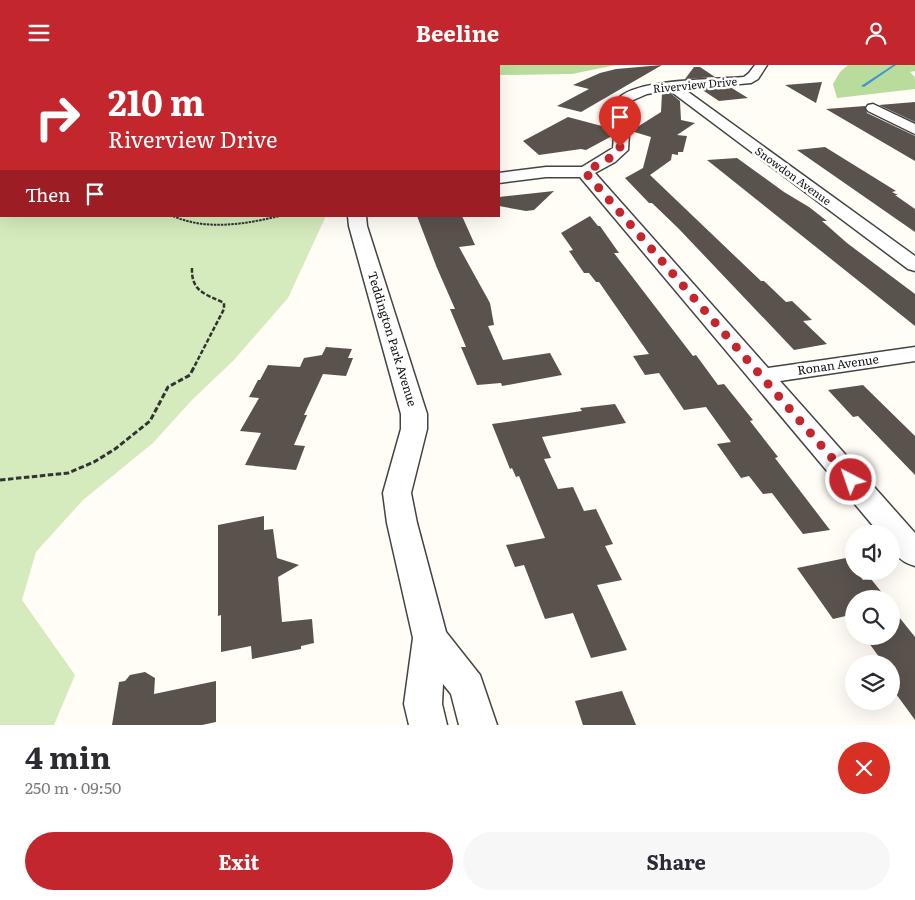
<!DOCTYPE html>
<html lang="en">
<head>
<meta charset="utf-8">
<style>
  :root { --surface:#fff; --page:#f7f7f7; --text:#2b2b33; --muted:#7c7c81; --accent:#c4262e }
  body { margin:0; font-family:Literata,serif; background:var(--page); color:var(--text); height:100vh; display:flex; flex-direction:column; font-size:19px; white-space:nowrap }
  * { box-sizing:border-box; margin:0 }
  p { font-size:16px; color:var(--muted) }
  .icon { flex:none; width:28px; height:28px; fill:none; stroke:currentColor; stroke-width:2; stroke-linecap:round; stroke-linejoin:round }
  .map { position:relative; height:660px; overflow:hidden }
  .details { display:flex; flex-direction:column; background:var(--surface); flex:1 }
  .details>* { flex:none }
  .banner { position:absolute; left:0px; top:0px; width:500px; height:152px; box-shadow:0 5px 20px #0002; background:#c4262e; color:#fff; overflow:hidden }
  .fabs { position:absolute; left:845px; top:460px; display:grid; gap:10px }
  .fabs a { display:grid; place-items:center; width:55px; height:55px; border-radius:50%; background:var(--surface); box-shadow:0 5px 20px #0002; font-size:25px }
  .pin { position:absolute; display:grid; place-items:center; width:42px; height:42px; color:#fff; margin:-51px -21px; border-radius:50% 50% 50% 0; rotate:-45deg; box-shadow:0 0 5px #0007 }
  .pin .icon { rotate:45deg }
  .me { position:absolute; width:55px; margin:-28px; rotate:319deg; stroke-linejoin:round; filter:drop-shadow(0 0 4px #0008) }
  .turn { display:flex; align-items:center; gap:18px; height:105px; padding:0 25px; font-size:22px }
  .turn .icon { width:65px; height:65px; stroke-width:2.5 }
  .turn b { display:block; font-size:35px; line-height:42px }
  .then { display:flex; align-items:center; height:48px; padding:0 25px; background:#0003; gap:10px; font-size:19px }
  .round { display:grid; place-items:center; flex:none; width:52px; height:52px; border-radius:26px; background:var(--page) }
  .overview { display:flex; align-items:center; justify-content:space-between; height:85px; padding:0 25px }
  h1 { font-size:30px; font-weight:700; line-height:38px }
  .cta { display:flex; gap:10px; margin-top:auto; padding:10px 25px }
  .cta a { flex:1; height:58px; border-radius:30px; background:var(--accent); color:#fff; font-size:20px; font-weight:700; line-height:58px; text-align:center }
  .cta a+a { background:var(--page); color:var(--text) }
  header { display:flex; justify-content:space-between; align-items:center; height:65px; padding:0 25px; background:var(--accent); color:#fff; font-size:22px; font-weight:700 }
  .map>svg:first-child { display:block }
  .green { fill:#d5ebbd }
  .forest { fill:#b9dc9c }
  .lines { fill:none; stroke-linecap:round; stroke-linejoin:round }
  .stream { fill:#3f96cf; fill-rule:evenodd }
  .building { fill:#5a524d }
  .street-casing { stroke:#444; stroke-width:3 }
  .path-far2 { stroke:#333; stroke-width:2; stroke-dasharray:2.5 1; stroke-linecap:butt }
  .path-far1 { stroke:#333; stroke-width:2.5; stroke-dasharray:4.5 2; stroke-linecap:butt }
  .path { stroke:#333; stroke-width:3; stroke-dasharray:5.5 2.5; stroke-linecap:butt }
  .street { fill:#fff; fill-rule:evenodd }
  .route { stroke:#c4262e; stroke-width:9; stroke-dasharray:0 16.2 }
  .labels { text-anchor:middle; stroke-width:5; stroke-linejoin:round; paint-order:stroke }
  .far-street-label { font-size:11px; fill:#111; stroke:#fff }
  .street-label { font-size:12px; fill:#111; stroke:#fff }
</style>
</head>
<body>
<header><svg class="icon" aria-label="menu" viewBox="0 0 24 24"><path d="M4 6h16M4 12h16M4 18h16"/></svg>Beeline<svg class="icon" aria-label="person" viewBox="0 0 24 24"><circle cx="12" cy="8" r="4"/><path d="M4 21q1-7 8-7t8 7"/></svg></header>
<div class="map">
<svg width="915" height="660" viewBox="0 0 915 660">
  <rect width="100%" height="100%" fill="#fffdf5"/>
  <path class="green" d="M 0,0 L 491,0 L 1,1 L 1,151 L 326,151 L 288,233 L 234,295 L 192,335 L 153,378 L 83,435 L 36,487 L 22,535 L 75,610 L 54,660 L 0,660 Z"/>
  <path class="forest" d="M 491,0 L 616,0 L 572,9 L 499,10 L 499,1 L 484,1 Z
    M 848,0 L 915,0 L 915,6 L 910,7 L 915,12 L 915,24 L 837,33 L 833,19 L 840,7 Z"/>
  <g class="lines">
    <path class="stream" d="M 893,0 L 896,0 L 864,22 L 861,21 Z"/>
  </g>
  <path class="building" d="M 662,0 L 581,47 L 557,41 L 589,24 L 573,20 L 600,8 L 616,4 Z
    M 694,2 L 700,2 L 715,12 L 685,14 Z
    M 822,17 L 816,38 L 785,20 Z
    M 730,22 L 748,33 L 719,36 L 701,24 Z
    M 669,27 L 680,36 L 681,55 L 695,58 L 677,70 L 687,71 L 683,87 L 678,87 L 678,90 L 672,89 L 671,95 L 650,110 L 761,216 L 764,216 L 786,237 L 792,236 L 812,255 L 803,256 L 827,279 L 794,285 L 678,163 L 652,138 L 649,138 L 625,113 L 643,103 L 651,72 L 631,66 L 661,47 L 662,28 Z
    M 915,37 L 915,57 L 879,40 Z
    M 865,41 L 867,48 L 915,71 L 915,96 L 826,44 Z
    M 568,52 L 613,64 L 612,71 L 586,85 L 581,84 L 539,90 L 523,76 Z
    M 825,82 L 896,126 L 892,127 L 898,130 L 895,130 L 915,144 L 915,167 L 797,85 Z
    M 737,93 L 784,127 L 809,142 L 827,156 L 822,156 L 847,178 L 915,229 L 915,261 L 707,95 Z
    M 554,126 L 534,145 L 526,146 L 499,141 L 499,132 Z
    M 417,151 L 462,151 L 475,180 L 459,182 L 490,238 L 494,260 L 488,261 L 503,295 L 550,288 L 562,310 L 502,321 L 501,318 L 477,320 L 461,282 L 466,282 L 450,244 L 455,244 L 437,203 Z
    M 590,151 L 598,161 L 600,161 L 619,188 L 614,188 L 693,291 L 696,290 L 718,320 L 724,319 L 753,355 L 750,356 L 778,392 L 775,393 L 830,465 L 803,469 L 772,428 L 763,429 L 749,411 L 741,413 L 717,379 L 731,377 L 706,342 L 684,345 L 659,308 L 645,310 L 633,291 L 649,289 L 599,217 L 596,217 L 589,208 L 584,208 L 569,186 L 573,185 L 561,168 Z
    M 326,282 L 352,284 L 348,293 L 353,293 L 346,311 L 323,309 L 304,350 L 307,350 L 294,380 L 305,381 L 296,405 L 245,400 L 261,368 L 240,366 L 259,333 L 249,332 L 258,315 L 260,315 L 268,300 L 300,302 L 304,293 L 322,290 Z
    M 863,320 L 915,371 L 915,410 L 858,351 L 853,352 L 828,325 Z
    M 615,339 L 626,358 L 542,372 L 551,393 L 544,394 L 558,424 L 573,422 L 584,446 L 596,444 L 613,479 L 605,481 L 622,515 L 597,520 L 627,585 L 591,593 L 573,548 L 545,554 L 524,500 L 515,502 L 506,480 L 545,473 L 519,411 L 516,412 L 512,403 L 510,404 L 492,359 L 582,346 L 580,343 Z
    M 264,451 L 264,465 L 273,464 L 277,493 L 299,500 L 278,512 L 282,557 L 312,554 L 314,578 L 301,581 L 301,584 L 252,594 L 251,581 L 221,587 L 221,550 L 218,551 L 218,460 Z
    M 846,493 L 854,503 L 854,506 L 856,506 L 863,515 L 871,514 L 887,534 L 854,534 L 854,549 L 833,554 L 797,503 Z
    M 891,542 L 915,572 L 915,655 L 891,622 L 891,599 L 884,599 L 864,571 L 891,571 Z
    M 145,607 L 155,613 L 154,629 L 216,616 L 216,657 L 202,660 L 112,660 L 119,617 L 125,616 L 130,610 Z
    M 622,626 L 636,660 L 583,660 L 575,636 Z"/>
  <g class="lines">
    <g class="street-casing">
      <path id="street" d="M 755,0 L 767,0 L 758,14 L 751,18 L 684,24 L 915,191 L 915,206 L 908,204 L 669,25 L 647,29 L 631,36 L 628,85 L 615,97 L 595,108 L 768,303 L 915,282 L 915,296 L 780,316 L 915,468 L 915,501 C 898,496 891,487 891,469 L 880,469 L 580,112 L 546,112 L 499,118 L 499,108 L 546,102 L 582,102 L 613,83 L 617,35 C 634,13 716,15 744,12 L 749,8 Z
        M 873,39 L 915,59 L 915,69 L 868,46 L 866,43 L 868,40 Z
        M 348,151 L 366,151 L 367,161 L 427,349 L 427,364 L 411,428 L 417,458 L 446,567 L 480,610 L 497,660 L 459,660 L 451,629 L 443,619 L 442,639 L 447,660 L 409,660 L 404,639 L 413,573 L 387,458 L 383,428 L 401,364 L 401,349 L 349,161 Z"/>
    </g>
    <path class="path-far2" d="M 23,0 L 35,1
      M 145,0 L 152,1
      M 102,1 L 104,0
      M 173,151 C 207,166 245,159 280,151"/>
    <path class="path-far1" d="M 192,203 C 191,227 206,229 224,238 L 224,244 L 193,304"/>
    <path class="path" d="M 0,415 L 68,408 L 94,397 L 115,384 L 150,356 L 168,322 L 190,310 L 194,302"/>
    <use href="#street" class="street"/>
  </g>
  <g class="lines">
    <path class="route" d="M 620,82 L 615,90 L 585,107 L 851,415"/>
  </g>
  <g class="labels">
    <g class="far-street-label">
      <text transform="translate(695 20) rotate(-5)" y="4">Riverview Drive</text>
      <text transform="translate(793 111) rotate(36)" y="4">Snowdon Avenue</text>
    </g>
    <g class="street-label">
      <text transform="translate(392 274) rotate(73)" y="4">Teddington Park Avenue</text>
      <text transform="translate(838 300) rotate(-8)" y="4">Ronan Avenue</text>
    </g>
  </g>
</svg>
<div class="fabs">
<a><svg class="icon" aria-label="sound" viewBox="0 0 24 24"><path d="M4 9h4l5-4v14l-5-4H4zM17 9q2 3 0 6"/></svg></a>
<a><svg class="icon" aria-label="search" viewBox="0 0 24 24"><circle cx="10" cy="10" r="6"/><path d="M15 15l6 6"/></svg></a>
<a><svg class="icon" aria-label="layers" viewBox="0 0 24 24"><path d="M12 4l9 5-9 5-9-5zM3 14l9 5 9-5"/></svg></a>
</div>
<div class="pin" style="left:620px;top:82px;background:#d93025"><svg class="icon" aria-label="arrive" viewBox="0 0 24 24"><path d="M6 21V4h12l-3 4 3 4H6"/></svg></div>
<svg class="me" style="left:851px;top:415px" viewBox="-20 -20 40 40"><circle r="17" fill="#c4262e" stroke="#fff" stroke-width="3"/><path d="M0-11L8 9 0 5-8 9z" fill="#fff"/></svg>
<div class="banner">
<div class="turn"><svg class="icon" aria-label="right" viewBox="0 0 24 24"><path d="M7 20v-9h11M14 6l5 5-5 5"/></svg><div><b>210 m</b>Riverview Drive</div></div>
<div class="then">Then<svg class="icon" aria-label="arrive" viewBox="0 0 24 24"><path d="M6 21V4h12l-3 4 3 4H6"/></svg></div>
</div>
</div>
<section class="details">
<div class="overview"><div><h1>4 min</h1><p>250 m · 09:50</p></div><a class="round" style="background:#d93025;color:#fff"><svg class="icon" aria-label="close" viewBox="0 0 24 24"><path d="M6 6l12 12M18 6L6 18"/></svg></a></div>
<div class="cta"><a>Exit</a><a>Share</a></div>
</section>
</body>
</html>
